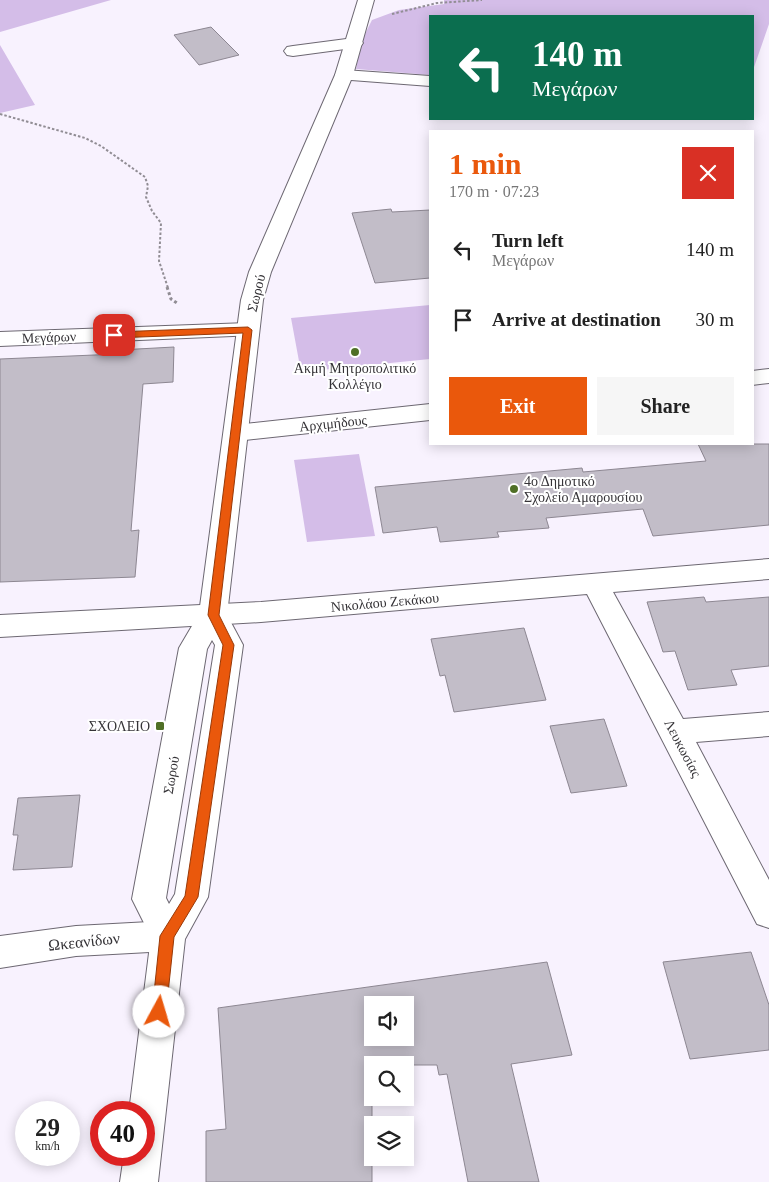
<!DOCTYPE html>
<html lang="en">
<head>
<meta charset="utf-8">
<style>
  :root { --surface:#fff; --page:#f6f6f6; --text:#222; --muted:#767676; --accent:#ea580c }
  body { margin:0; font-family:Georgia,serif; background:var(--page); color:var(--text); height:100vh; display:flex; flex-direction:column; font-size:19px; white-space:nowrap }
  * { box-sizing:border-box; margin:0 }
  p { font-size:16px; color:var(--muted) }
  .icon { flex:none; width:28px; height:28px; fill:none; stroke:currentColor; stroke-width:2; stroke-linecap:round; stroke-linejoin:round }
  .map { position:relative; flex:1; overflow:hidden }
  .details { position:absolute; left:429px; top:130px; width:325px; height:315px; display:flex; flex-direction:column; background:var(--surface); border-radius:0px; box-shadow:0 2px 12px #0003 }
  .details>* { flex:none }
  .hud { position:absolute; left:429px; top:15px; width:325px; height:105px; border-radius:0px; box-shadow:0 2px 12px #0003; background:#0b6e4f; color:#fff; overflow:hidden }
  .tools { position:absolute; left:364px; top:996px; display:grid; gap:10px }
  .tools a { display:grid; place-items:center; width:50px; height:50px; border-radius:0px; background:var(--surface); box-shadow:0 2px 12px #0003; font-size:25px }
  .speed { position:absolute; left:15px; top:1101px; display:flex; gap:10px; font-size:25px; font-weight:700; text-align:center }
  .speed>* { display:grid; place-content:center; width:65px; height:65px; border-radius:50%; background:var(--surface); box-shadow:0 2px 12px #0003; line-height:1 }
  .speed small { font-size:12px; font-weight:400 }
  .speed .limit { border:8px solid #d22; background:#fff; color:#111 }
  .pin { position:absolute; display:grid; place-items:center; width:42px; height:42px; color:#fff; margin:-21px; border-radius:10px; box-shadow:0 2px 8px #0006 }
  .me { position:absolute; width:55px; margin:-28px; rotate:6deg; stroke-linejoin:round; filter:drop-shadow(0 0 4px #0008) }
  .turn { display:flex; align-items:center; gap:18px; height:105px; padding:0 20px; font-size:22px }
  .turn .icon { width:65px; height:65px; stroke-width:2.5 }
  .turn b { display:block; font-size:35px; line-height:42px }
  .round { display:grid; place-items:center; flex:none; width:52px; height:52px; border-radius:0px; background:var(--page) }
  .headline { display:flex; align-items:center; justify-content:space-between; height:85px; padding:0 20px }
  h1 { font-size:30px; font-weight:700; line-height:38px; color:var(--accent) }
  .primary-button { display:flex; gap:10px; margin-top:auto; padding:10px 20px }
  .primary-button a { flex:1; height:58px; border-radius:0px; background:var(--accent); color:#fff; font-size:20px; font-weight:700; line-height:58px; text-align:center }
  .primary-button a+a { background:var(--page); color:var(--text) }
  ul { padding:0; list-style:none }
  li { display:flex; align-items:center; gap:15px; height:70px; padding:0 20px }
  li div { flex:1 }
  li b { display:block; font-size:19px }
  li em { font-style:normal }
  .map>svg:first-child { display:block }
  .green { fill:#d4bde8 }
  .building { fill:#c2bdc8; stroke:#8d8792; fill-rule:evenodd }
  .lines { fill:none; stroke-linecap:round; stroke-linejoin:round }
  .street-casing { stroke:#6d6872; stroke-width:2 }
  .secondary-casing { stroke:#6d6872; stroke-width:2 }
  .path-far1 { stroke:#918d94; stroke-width:2; stroke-dasharray:2.5 2; stroke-linecap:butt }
  .path { stroke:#918d94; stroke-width:3; stroke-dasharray:3 2.5; stroke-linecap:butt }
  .street { fill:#fff; fill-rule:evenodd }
  .secondary { fill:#fff; fill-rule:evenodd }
  .route { fill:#ea580c; stroke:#983908 }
  .poi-dot { fill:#4f6f26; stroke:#fff; stroke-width:2 }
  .labels { text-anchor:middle; stroke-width:4; stroke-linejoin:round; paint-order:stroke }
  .street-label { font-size:14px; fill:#353337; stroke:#fff }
  .poi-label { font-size:14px; fill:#353337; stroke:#fff }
  .near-street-label { font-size:16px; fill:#353337; stroke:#fff }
</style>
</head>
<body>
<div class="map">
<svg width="769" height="1182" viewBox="0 0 769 1182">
  <rect width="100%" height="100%" fill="#f8f2fe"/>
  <path class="green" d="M 0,0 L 111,0 L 0,32 Z
    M 444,0 L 769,0 L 769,24 L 753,70 L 752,16 L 430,16 L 430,75 L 356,69 L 361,42 L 372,20 L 399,10 L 444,4 Z
    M 0,45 L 35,105 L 0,113 Z
    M 430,305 L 430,359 L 301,372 L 291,318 Z
    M 359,454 L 375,536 L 307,542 L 294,460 Z"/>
  <path class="building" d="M 211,27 L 239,55 L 199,65 L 174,35 Z
    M 391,209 L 392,212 L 430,210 L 430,278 L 375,283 L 352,213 Z
    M 174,347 L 173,382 L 143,384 L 131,531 L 139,530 L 135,577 L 0,582 L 0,359 L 118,354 L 119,350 Z
    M 698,444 L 769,444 L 769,525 L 653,536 L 643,509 L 546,518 L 549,528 L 497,532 L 499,537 L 440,542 L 437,527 L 383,533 L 375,487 L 582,468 L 583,472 L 706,461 Z
    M 704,597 L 706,602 L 769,597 L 769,666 L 731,670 L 737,685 L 688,690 L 675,651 L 663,652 L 647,602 Z
    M 524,628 L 546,700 L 454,712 L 445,675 L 440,676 L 431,639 Z
    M 604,719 L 627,786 L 571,793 L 550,726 Z
    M 80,795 L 72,867 L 13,870 L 18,835 L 13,835 L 18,798 Z
    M 751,952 L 769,1005 L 769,1050 L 690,1059 L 663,962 Z
    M 547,962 L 572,1055 L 511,1064 L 539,1182 L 468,1182 L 447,1074 L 439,1075 L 437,1065 L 372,1065 L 372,1182 L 206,1182 L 206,1131 L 226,1129 L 218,1008 ZM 372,1005 L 405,1005 L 405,1038 L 372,1038 Z"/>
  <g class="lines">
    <g class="street-casing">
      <path id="street" d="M 354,38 L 360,39 L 363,43 L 360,47 L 293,56 L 287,55 L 284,51 L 287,47 L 293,46 Z
        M 344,70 L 430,76 L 430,86 L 338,79 L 335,75 L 338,71 Z
        M 248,323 L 256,325 L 259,330 L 256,335 L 0,346 L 0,332 Z
        M 769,369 L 769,383 L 752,385 L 752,371 Z
        M 430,404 L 430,420 L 236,441 L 227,439 L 224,433 L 227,427 L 236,425 Z
        M 769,559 L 769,579 L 613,592 L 683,719 L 769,712 L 769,736 L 696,742 L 769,880 L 769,928 L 757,924 L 587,594 L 261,622 L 0,637 L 0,615 L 261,602 Z
        M 168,921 L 180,925 L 185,936 L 180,947 L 168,951 L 76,956 L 0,968 L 0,936 L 76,926 Z"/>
    </g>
    <g class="secondary-casing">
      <path id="secondary" d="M 358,0 L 374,0 L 353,75 L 271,272 L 263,300 L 227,615 L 243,645 L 208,897 L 185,939 L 158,1182 L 120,1182 L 124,1155 L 144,1155 L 144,1112 L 129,1112 L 151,937 L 132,899 L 179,648 L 199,614 L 241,300 L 249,272 L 335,75 ZM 212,640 L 215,645 L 175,894 L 169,904 L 166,898 L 207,649 Z"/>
    </g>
    <path class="path-far1" d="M 392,14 L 437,3 L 482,0
      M 0,114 L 85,138 L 101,146 L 145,177 L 148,186 L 146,197 L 152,211 L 161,223 L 159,261 L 168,288"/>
    <path class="path" d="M 167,287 L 171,299 L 177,303"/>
    <use href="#street" class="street"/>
    <use href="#secondary" class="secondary"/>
  </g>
  <path class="route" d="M 248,327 L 252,330 L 219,615 L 234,645 L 198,897 L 174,937 L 166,1012 L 164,1016 L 159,1018 L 154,1016 L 152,1012 L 160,936 L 185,896 L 223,645 L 208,615 L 243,333 L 114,338 L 110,335 L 114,332 Z"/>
  <g class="poi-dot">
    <circle cx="355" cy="352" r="5"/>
    <circle cx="514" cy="489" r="5"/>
    <rect x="155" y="721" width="10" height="10" rx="2.5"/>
  </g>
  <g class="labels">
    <g class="street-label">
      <text transform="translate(256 293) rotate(-76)" y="5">Σωρού</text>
      <text transform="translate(49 337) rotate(-2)" y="5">Μεγάρων</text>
      <text transform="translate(333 423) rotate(-6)" y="5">Αρχιμήδους</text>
      <text transform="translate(385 602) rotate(-5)" y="5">Νικολάου Ζεκάκου</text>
      <text transform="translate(683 748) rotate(62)" y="5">Λευκωσίας</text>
      <text transform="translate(171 775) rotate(-80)" y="5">Σωρού</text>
    </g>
    <g class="poi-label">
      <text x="355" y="373">Ακμή Μητροπολιτικό<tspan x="355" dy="16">Κολλέγιο</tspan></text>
      <text x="524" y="486" text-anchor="start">4ο Δημοτικό<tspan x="524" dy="16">Σχολείο Αμαρουσίου</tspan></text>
      <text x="150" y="731" text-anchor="end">ΣΧΟΛΕΙΟ</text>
    </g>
    <g class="near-street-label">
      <text transform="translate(84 941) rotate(-6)" y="6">Ωκεανίδων</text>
    </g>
  </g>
</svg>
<div class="tools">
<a><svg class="icon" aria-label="sound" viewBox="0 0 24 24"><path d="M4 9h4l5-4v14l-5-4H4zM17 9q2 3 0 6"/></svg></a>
<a><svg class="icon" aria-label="search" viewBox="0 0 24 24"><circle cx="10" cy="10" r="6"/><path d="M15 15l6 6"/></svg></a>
<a><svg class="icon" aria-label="layers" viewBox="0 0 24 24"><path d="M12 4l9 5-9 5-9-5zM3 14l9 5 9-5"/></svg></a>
</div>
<div class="speed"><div>29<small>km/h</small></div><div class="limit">40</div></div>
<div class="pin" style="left:114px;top:335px;background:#d93025"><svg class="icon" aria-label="arrive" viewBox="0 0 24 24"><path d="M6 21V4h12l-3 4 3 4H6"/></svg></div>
<svg class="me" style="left:159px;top:1012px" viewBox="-20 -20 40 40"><circle r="19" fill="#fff"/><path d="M0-13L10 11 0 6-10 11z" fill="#ea580c"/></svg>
<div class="hud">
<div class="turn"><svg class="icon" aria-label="left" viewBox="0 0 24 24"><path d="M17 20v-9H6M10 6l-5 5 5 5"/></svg><div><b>140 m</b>Μεγάρων</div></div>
</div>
<section class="details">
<div class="headline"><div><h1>1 min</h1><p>170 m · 07:23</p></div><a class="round" style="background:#d93025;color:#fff"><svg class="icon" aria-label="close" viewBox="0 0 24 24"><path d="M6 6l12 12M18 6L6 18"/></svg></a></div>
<ul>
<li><svg class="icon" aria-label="left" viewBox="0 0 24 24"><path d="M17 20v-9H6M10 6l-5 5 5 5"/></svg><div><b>Turn left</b><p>Μεγάρων</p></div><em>140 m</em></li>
<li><svg class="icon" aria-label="arrive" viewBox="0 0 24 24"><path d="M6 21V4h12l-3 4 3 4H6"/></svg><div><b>Arrive at destination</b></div><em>30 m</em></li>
</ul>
<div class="primary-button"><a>Exit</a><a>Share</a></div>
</section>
</div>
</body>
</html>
